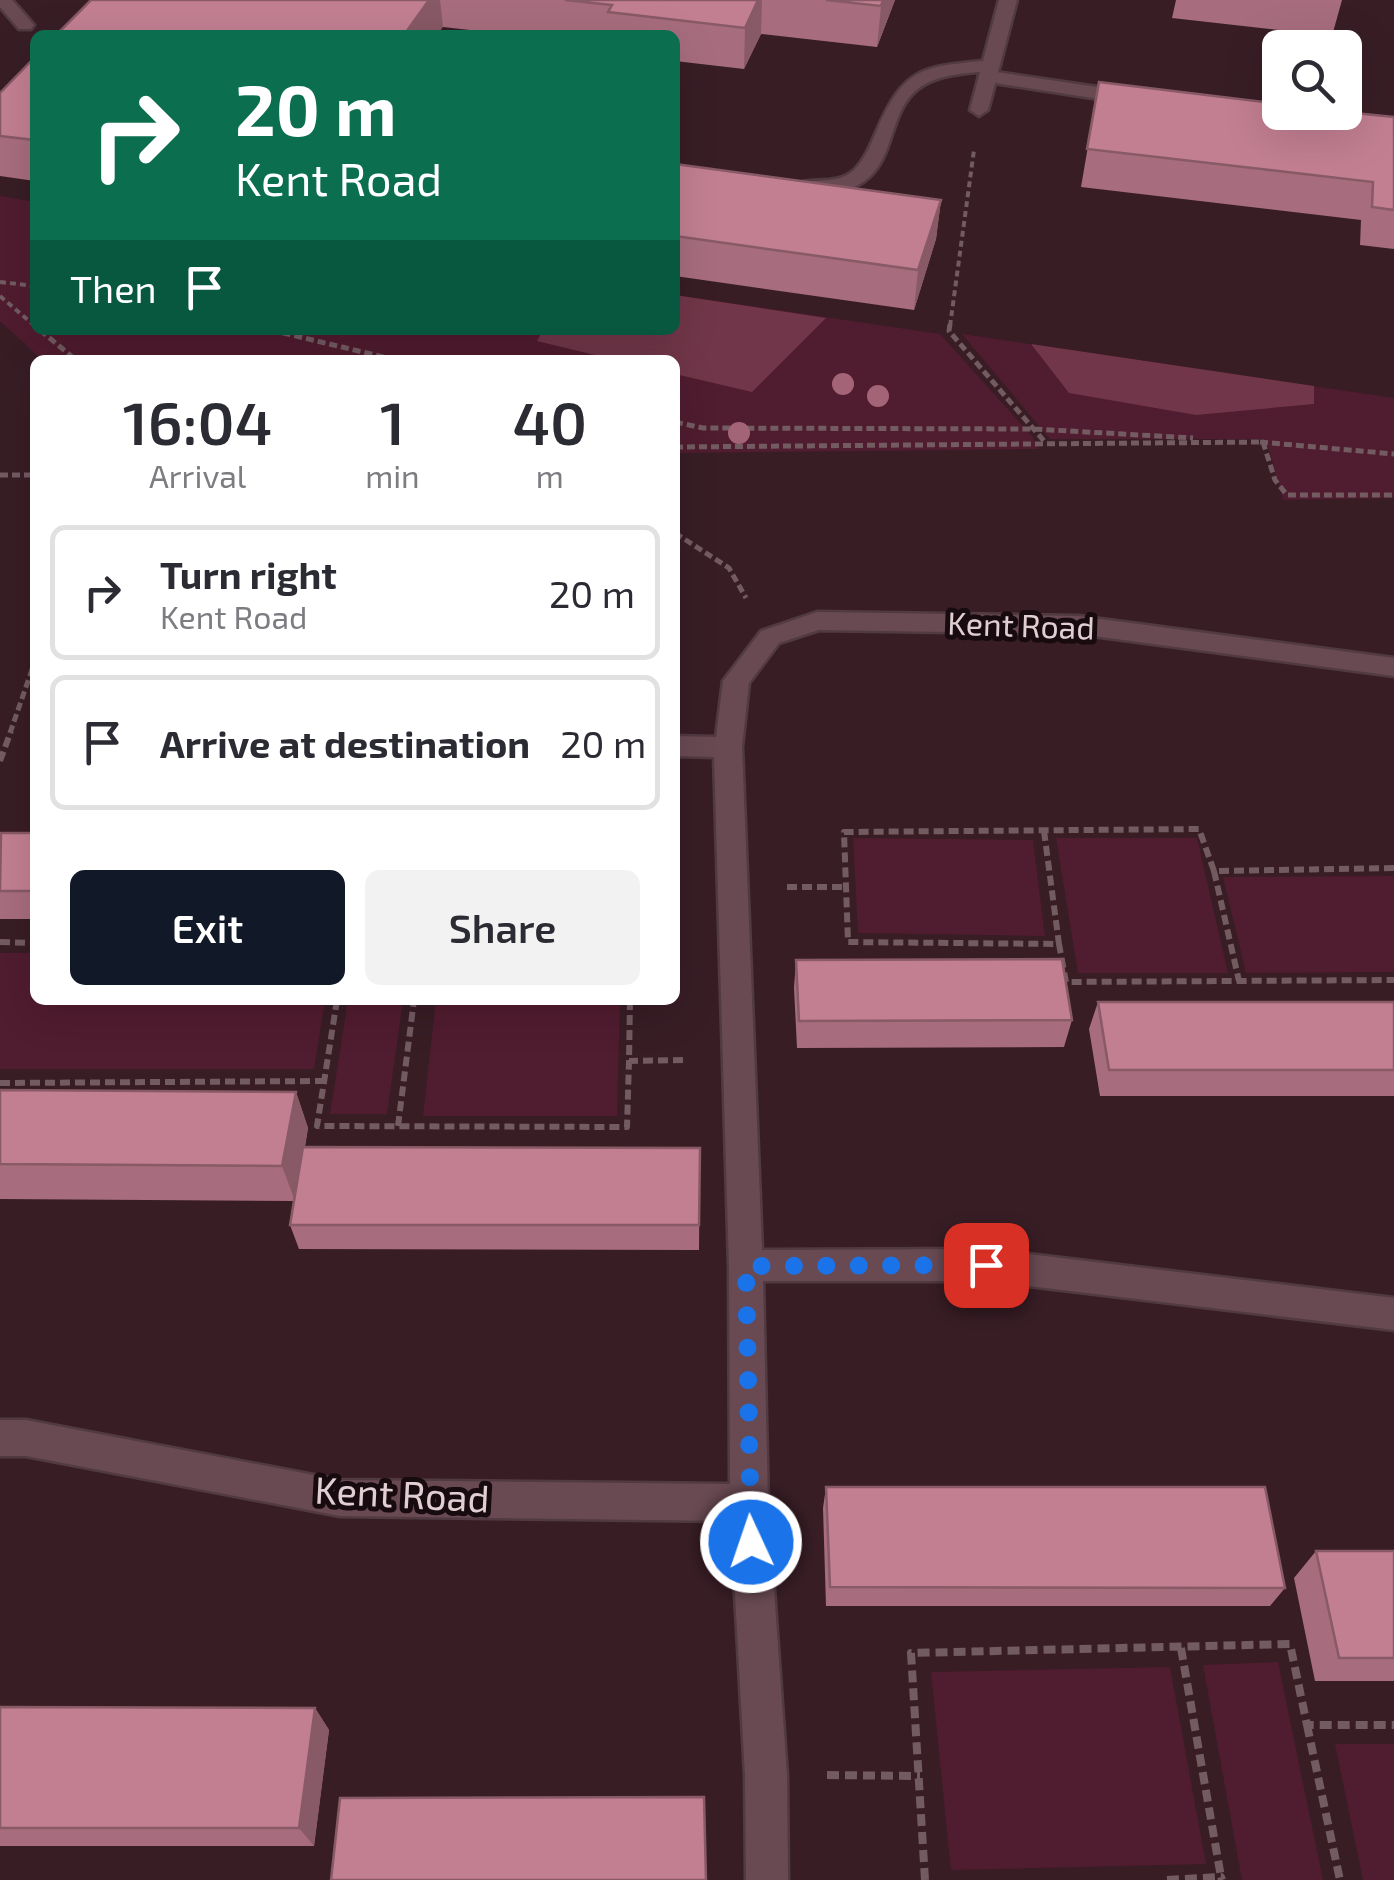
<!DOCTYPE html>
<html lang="en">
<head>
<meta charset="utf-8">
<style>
  :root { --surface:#fff; --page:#f2f2f3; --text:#2b2b33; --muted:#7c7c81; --line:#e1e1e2; --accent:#111827 }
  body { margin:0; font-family:"Exo 2",sans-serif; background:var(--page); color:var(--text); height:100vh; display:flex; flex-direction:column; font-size:38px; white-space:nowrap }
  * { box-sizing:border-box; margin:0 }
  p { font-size:32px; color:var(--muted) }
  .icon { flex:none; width:55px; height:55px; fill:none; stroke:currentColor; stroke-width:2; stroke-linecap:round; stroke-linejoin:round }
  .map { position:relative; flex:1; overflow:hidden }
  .side { position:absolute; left:30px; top:355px; width:650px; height:650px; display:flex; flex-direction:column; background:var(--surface); border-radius:15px; box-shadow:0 10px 40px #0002 }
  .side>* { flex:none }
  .hud { position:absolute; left:30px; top:30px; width:650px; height:305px; border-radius:15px; box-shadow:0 10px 40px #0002; background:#0b6e4f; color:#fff; overflow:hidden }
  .controls { position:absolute; left:1262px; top:30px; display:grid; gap:20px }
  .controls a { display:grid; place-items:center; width:100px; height:100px; border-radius:15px; background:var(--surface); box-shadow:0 10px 40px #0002; font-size:50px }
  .pin { position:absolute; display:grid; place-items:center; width:85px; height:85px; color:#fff; margin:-42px; border-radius:20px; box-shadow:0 5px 15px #0006 }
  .me { position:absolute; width:110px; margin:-55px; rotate:357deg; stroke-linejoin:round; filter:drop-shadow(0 0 8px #0008) }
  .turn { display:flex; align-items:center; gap:35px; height:210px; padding:0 40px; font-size:45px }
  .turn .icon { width:130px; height:130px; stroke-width:2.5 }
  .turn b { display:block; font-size:70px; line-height:85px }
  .then { display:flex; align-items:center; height:95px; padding:0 40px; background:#0003; gap:20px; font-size:38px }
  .eta { display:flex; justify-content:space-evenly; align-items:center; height:170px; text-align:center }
  .eta b { font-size:60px; font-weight:600; line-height:70px }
  .button { display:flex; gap:20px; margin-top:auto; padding:20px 40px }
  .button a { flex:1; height:115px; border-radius:15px; background:var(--accent); color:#fff; font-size:40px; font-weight:600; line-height:115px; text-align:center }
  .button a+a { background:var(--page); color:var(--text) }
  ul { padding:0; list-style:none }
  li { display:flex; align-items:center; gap:30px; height:135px; margin:0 20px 15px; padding:0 20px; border:5px solid var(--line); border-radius:15px }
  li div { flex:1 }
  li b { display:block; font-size:38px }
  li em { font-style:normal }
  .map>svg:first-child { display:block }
  .green { fill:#501c2f }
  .forest { fill:#713649 }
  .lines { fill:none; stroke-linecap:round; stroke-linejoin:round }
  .service-casing { stroke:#513a41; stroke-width:5 }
  .minor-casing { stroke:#513a41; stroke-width:5 }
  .path-far3 { stroke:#735b62; stroke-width:4; stroke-dasharray:6 4; stroke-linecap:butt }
  .path-far2 { stroke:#735b62; stroke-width:5; stroke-dasharray:8 4; stroke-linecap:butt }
  .path-far1 { stroke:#735b62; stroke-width:6; stroke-dasharray:10 5; stroke-linecap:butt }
  .path { stroke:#735b62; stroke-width:8; stroke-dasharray:12 6; stroke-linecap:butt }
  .service { fill:#694a53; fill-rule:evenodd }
  .minor { fill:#694a53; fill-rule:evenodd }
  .tree { fill:#a46478 }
  .wall { fill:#a76d7e }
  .shaded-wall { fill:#885966 }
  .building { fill:#c27f92; stroke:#885966; stroke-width:2.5 }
  .route { stroke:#1a73e8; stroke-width:18; stroke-dasharray:0 32.4 }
  .labels { text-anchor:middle; stroke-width:10; stroke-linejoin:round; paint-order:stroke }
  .street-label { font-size:32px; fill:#e1ced3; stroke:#170b0f }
  .near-street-label { font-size:38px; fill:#e1ced3; stroke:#170b0f }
</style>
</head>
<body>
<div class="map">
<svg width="1394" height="1880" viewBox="0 0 1394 1880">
  <rect width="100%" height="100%" fill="#381d25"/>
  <path class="green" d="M 0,196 L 35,202 L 35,330 L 675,330 L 675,295 L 940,334 L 1033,437 L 1038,449 L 675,453 L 675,360 L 42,360 L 0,321 Z
    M 962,334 L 1394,398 L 1394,498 L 1283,500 L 1266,439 L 1050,439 Z
    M 853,838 L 1033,840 L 1045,936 L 858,933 Z
    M 1056,838 L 1197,838 L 1228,973 L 1078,973 Z
    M 1394,876 L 1394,972 L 1246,973 L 1223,877 Z
    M 0,953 L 35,953 L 35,1000 L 325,1000 L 314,1069 L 0,1069 Z
    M 348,1000 L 403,1000 L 387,1114 L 330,1114 Z
    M 436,1000 L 620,1000 L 617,1116 L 423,1116 Z
    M 1278,1662 L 1323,1880 L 1242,1880 L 1203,1665 Z
    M 1170,1667 L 1206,1864 L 951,1870 L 931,1672 Z
    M 1335,1744 L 1394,1744 L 1394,1880 L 1363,1880 Z"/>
  <path class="forest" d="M 675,295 L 826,318 L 752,392 L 675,374 L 675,360 L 616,360 L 537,341 L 543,330 L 675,330 Z
    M 1031,344 L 1314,386 L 1314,404 L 1196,415 L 1069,393 Z"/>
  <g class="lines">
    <g class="service-casing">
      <path id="service" d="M 0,0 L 12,0 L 34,25 L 31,29 L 19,29 L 0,7 Z
        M 991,60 L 1000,65 L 989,71 L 1138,93 L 1147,99 L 1138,105 L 988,82 L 979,76 L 986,71 C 963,74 937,74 918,89 C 880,118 903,186 827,194 C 814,195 799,196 790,188 C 806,174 834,188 854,170 C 865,159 871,144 877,130 C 905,65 924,67 991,60 Z"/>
    </g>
    <g class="minor-casing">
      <path id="minor" d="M 999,0 L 1017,0 L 988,110 L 979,116 L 970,110 Z
        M 817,612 L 1078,616 L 1394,658 L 1394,676 L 1078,634 L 819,630 L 779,643 L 749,683 L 742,747 L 762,1250 L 986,1249 L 1394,1298 L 1394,1330 L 986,1281 L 763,1281 L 768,1503 L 787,1775 L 788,1880 L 746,1880 L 745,1775 L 731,1521 L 340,1516 L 26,1456 L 0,1456 L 0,1420 L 26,1420 L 340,1480 L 730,1484 L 729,1266 L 714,757 L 675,756 L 675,736 L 716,737 L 723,681 L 761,631 Z"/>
    </g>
    <path class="path-far3" d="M 0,282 L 35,286
      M 0,296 L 35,326
      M 950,326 L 974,150"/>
    <path class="path-far2" d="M 950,324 L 949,331 L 1044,441
      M 40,330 L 76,360
      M 271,330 L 396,360
      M 675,422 L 703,428 L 1034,429 L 1193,438
      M 1260,442 L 1394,454
      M 675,447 L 1263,442 L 1275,480 L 1287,495 L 1394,495
      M 0,475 L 35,475
      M 675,533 L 729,568 L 746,598
      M 10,733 L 35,661"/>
    <path class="path-far1" d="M 0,761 L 11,731
      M 1044,831 L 1059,944
      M 1394,868 L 1214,871 L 1199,829 L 844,832 L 848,942 L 1059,944 L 1066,982 L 1394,980
      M 1214,871 L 1239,981
      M 787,887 L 847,887
      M 0,942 L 35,943
      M 337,1000 L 317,1126 L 627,1127 L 629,1061
      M 630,1000 L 629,1061 L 683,1060
      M 0,1083 L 324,1081
      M 398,1126 L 414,1000"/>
    <path class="path" d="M 1181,1648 L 1221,1877
      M 1307,1725 L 1340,1880
      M 827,1775 L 920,1776
      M 925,1880 L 911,1653 L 1290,1644 L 1307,1725 L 1394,1725
      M 1167,1880 L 1221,1877 L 1222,1880"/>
    <use href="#service" class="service"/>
    <use href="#minor" class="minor"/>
  </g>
  <g class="tree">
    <circle cx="843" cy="384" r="11"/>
    <circle cx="878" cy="396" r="11"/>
    <circle cx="739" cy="433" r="11"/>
  </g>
  <path class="wall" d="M 91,0 L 895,0 L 877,47 L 761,34 L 744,69 L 675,61 L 675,35 L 515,35 L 443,27 Z
    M 1176,0 L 1342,0 L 1332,36 L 1172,18 Z
    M 35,57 L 35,181 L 0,176 L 0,93 Z
    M 1099,82 L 1394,117 L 1394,249 L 1360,245 L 1361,220 L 1081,187 Z
    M 675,164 L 941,200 L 936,239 L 914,310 L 675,276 Z
    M 35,833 L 35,919 L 0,919 L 0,835 Z
    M 796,960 L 1072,1020 L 1064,1047 L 797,1048 L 794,988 Z
    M 1098,1002 L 1394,1002 L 1394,1096 L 1100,1096 L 1089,1029 Z
    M 0,1090 L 296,1092 L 308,1128 L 305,1147 L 700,1148 L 699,1250 L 299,1249 L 290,1225 L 294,1201 L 0,1199 Z
    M 826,1487 L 1285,1588 L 1270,1606 L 826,1606 L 823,1508 Z
    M 1316,1551 L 1394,1551 L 1394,1681 L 1315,1681 L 1294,1578 Z
    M 0,1707 L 315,1708 L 329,1730 L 314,1846 L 0,1846 Z"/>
  <path class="shaded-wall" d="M 429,0 L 440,0 L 443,27 L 437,35 L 404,35 Z
    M 758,0 L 762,0 L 761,34 L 744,69 L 745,28 Z
    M 883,0 L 895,0 L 877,47 L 881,6 Z
    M 941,200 L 936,239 L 914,310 L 918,270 Z
    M 296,1092 L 308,1128 L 295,1201 L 282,1166 Z
    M 315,1708 L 329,1730 L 314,1846 L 299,1828 Z"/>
  <path class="building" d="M 91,0 L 429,0 L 404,35 L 56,35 Z
    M 565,0 L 758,0 L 745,28 L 608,12 L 612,5 Z
    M 826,0 L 883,0 L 881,6 Z
    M 35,57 L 35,140 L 0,136 L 0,93 Z
    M 1099,82 L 1280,104 L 1280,112 L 1345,112 L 1394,117 L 1394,210 L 1372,207 L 1373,182 L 1087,149 Z
    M 675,164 L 941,200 L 918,270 L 675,236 Z
    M 1,833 L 35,833 L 35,891 L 0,891 Z
    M 1062,959 L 1072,1020 L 799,1021 L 796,960 Z
    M 1098,1002 L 1394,1002 L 1394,1070 L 1109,1070 Z
    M 0,1090 L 296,1092 L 282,1166 L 0,1164 Z
    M 303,1147 L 700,1148 L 699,1225 L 290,1225 Z
    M 826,1487 L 1265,1487 L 1285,1588 L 830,1587 Z
    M 1316,1551 L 1394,1551 L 1394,1658 L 1339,1658 Z
    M 0,1707 L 315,1708 L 299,1828 L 0,1828 Z
    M 704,1797 L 706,1880 L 331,1880 L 340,1798 Z"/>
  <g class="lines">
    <path class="route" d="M 751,1542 L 746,1266 L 986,1265"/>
  </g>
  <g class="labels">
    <g class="street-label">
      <text transform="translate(1021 626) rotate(2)" y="11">Kent Road</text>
    </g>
    <g class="near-street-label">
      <text transform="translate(402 1495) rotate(3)" y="13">Kent Road</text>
    </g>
  </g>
</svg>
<div class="controls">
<a><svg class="icon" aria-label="search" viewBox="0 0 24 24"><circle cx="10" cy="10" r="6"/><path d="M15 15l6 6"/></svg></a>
</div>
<div class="pin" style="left:986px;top:1265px;background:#d93025"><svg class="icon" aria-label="arrive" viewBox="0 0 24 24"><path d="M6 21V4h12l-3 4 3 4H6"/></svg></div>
<svg class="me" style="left:751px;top:1542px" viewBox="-20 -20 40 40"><circle r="17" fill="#1a73e8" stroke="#fff" stroke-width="3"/><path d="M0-11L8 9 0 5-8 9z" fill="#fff"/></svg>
<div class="hud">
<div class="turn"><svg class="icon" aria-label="right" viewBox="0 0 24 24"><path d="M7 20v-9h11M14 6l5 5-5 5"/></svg><div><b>20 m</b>Kent Road</div></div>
<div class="then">Then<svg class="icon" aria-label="arrive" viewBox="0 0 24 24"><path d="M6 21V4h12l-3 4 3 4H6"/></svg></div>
</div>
<section class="side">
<div class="eta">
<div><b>16:04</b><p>Arrival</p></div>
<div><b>1</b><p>min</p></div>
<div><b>40</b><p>m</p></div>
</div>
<ul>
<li><svg class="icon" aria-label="right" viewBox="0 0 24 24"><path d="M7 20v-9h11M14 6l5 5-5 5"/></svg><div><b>Turn right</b><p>Kent Road</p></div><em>20 m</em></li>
<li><svg class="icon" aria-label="arrive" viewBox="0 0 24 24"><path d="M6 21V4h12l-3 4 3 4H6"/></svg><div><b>Arrive at destination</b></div><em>20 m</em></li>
</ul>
<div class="button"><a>Exit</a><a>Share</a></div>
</section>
</div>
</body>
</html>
